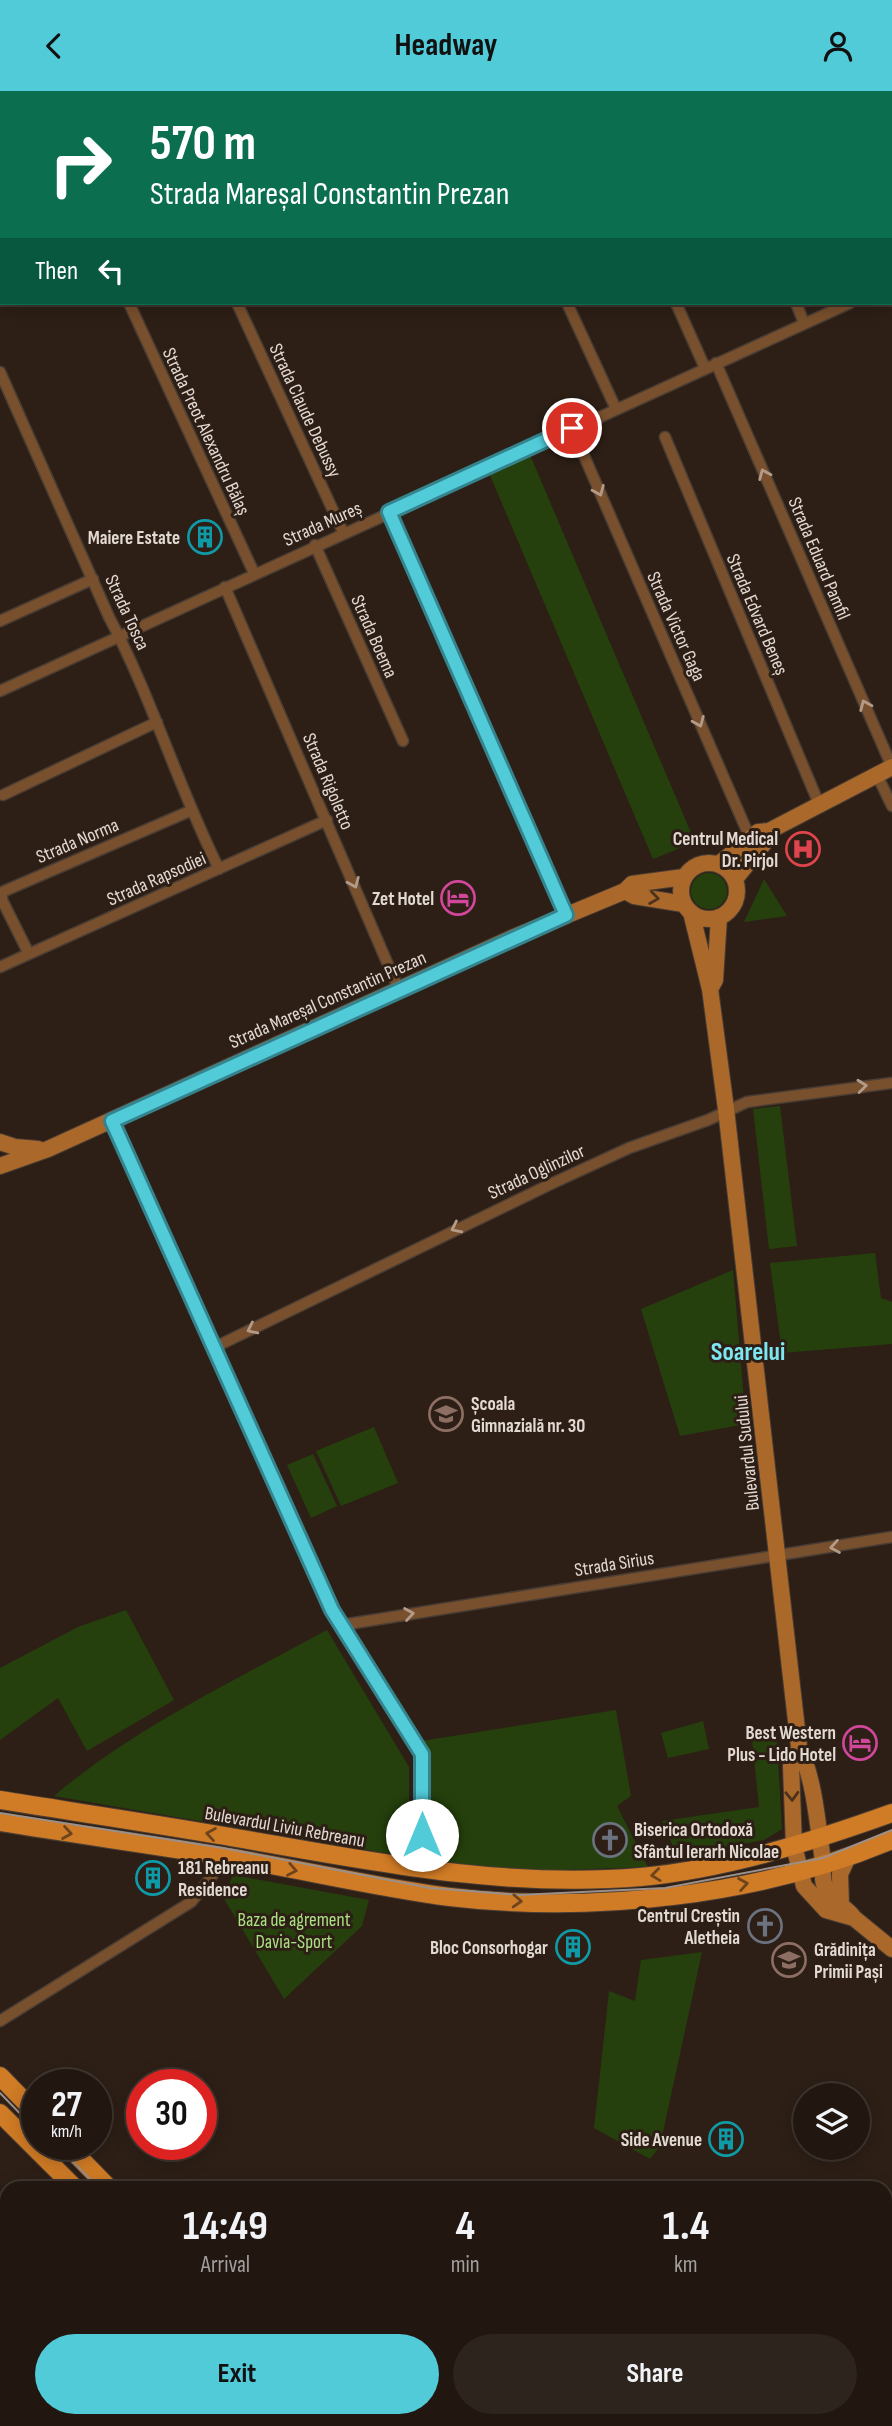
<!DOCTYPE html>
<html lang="en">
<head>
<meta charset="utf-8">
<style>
  :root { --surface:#221710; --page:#2e241e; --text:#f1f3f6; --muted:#a29f9f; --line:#3f3630; --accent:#52cbd9 }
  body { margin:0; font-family:"Sofia Sans Condensed",sans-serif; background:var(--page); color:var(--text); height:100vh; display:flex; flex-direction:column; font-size:26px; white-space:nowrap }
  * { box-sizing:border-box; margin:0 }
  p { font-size:23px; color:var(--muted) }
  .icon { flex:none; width:38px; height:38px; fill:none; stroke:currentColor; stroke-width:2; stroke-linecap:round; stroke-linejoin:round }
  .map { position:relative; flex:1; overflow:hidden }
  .panel { position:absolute; left:0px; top:2090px; width:892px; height:247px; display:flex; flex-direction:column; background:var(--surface); border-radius:21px 21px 0 0; box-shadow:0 4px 18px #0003,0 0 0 2px var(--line) }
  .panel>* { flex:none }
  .hud { position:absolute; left:0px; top:0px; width:892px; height:214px; box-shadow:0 4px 18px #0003,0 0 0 2px var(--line); background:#0b6e4f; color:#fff; overflow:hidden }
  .fabs { position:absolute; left:793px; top:1992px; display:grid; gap:14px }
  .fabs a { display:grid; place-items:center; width:77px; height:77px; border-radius:50%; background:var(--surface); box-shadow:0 4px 18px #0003,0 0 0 2px var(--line); font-size:35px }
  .speed { position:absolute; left:21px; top:1978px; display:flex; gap:14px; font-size:35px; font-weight:700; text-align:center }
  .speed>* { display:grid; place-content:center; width:91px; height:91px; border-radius:50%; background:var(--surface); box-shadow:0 4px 18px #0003,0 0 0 2px var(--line); line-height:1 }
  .speed small { font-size:18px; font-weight:400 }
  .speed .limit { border:10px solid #d22; background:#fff; color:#111 }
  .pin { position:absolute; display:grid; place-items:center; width:60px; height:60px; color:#fff; margin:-30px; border:4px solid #fff; border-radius:50%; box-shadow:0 2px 7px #0007 }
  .me { position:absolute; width:77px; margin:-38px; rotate:0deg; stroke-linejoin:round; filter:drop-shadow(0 0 5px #0008) }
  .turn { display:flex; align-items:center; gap:24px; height:147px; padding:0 35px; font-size:32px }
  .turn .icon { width:91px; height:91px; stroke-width:2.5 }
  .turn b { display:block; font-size:49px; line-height:60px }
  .then { display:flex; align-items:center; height:66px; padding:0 35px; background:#0003; gap:14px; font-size:26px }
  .eta { display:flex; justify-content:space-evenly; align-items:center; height:119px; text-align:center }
  .eta b { font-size:42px; font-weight:700; line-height:49px }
  .cta { display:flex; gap:14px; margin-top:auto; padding:14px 35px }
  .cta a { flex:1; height:80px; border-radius:42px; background:var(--accent); color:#111; font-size:28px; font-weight:700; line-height:80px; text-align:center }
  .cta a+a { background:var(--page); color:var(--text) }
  header { display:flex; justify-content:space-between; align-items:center; height:91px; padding:0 35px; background:var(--accent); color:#111; font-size:32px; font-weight:700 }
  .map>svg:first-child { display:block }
  .green { fill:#25400c }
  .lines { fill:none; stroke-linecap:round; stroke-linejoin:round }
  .street-casing { stroke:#4a3d34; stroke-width:13 }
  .secondary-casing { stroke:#4a3d34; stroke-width:18 }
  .primary-casing { stroke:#4a3d34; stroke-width:20 }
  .street { stroke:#79502d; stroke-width:10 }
  .secondary { stroke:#aa692b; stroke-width:16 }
  .primary { stroke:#d07b25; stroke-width:18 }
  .tram { stroke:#9b9089; stroke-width:2 }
  .oneway { stroke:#b39b88 }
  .oneway2 { stroke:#4c321b }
  .oneway3 { stroke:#6e441c }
  .route-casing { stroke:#35848d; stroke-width:18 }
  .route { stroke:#52cbd9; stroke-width:12 }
  .labels { text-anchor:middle; stroke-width:6; stroke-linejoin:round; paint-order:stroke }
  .street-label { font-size:19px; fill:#e3d9d3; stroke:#2d1f16 }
  .poi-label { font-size:19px; font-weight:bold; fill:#e3d9d3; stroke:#2d1f16; text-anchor:end }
  .park-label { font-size:19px; fill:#aae182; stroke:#2d1f16 }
  .district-label { font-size:26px; font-weight:bold; fill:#7ce7f3; stroke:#2d1f16 }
</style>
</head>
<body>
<header><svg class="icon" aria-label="back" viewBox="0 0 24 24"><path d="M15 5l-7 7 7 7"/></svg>Headway<svg class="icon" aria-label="person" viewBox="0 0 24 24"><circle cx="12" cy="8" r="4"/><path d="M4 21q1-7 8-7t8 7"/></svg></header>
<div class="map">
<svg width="892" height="2335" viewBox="0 0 892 2335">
  <rect width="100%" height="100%" fill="#2d1f16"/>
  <path class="green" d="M 530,364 L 695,751 L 653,768 L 489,382 Z
    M691 800a18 18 0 1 1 36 0a18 18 0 1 1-36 0Z
    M 764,788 L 787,825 L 744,831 Z
    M 780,1015 L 797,1155 L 769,1158 L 753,1018 Z
    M 875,1162 L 881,1207 L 892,1211 L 892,1253 L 782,1262 L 770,1172 Z
    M 733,1179 L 746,1333 L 680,1345 L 641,1218 Z
    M 374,1336 L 398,1392 L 341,1415 L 316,1360 Z
    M 313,1363 L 337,1415 L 311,1427 L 287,1374 Z
    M 126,1519 L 174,1609 L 87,1660 L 58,1607 L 0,1649 L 0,1577 L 78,1536 Z
    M 327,1539 L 409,1676 L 409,1766 L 54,1705 C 135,1636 234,1590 327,1539 Z
    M 616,1619 L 631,1705 L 617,1715 L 648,1776 L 533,1780 L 422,1779 L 415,1651 Z
    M 703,1630 L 709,1658 L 668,1667 L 661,1642 Z
    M 752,1648 L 777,1651 L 782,1738 L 764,1749 L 677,1765 L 662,1730 L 759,1716 Z
    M 233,1784 L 369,1809 L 362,1835 L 284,1908 L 223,1806 Z
    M 702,1861 L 660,2055 L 650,2068 L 594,2037 L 609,1900 L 635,1910 L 641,1869 Z"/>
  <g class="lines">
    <g class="street-casing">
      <path id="street" d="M 140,0 L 141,2
        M 470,0 L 471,2
        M 583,0 L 583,2
        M 707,0 L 708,2
        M 789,0 L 789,2
        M 855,0 L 855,2
        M 891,194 L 892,193
        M 129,212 L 254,482
        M 237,212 L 343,441
        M 567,212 L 616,318
        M 676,212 L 705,277
        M 796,212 L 804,232
        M 716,272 L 892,676
        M 0,281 L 109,526 C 152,607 178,696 219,778
        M 572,337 L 750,747
        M 665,346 L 819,713
        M 389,421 L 566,824
        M 315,454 L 403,650
        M 225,496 L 399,899
        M 0,530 L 93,488
        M 0,600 L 850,212
        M 877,684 L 892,715
        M 3,704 L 157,631
        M 29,863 L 2,809 L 2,801 L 190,720
        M 0,876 L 327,729
        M 112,1030 L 332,1519 L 422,1663 L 422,1779
        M 213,1257 L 553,1092 L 629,1057 L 708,1029 L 747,1011 L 892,992
        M 342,1534 L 892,1446
        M 0,1930 L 191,1811 L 211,1787 L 222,1765
        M 886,2204 L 892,2211"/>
    </g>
    <g class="secondary-casing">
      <path id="secondary" d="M 70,2 L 73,0
        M 0,41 L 2,40
        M681 800a28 28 0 1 1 56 0a28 28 0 1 1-56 0Z
        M 719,773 L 758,741 L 769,740 L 892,676
        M 735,788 L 765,751 L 769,740
        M 625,800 L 634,805 L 684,813
        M 691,821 L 710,898 L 726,1018 L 799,1656 C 814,1688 817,1728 822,1763 C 824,1775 820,1789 827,1800 C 833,1812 847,1816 854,1827
        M 710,898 L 715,889 L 719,826
        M 0,1051 L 15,1056 L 38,1058
        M 0,1075 L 48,1058 L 512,847 L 625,800 L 632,793 L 684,786
        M 799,1656 L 791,1675 L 794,1755 L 804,1795 L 826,1819 L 854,1827 L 892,1858
        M 841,1814 L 840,1783 L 847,1768"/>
    </g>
    <g class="primary-casing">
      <path id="primary" d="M 0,1709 C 75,1721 150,1732 225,1745 C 364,1769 499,1798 641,1786 C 726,1778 811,1751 892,1722
        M 0,1731 C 73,1743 147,1753 220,1765 C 297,1777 372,1796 450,1806 C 592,1823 759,1805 892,1749
        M 0,1985 L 37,2023
        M 0,2022 L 74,2096
        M 66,2053 L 108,2096
        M 304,2329 L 309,2335
        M 336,2329 L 341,2335"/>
    </g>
    <use href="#street" class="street"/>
    <use href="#secondary" class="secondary"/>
    <use href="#primary" class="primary"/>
    <path class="tram" d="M 0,1722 L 223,1757 L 430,1797 L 519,1804 L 665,1797 L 823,1767 L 892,1739
      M 0,2002 L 37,2040
      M 55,2053 L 98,2096
      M 315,2329 L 321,2335"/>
  </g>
  <defs><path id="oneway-chevron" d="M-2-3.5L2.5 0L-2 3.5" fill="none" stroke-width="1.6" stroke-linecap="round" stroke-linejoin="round" transform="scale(1.75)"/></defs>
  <g class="oneway">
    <use href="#oneway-chevron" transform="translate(764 383) rotate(-113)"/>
    <use href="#oneway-chevron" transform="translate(599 400) rotate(67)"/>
    <use href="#oneway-chevron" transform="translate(865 614) rotate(-113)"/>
    <use href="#oneway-chevron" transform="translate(699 631) rotate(67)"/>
    <use href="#oneway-chevron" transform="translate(354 792) rotate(67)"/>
    <use href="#oneway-chevron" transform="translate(862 995) rotate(-6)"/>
    <use href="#oneway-chevron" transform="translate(456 1137) rotate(154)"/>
    <use href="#oneway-chevron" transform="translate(252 1238) rotate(154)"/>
    <use href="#oneway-chevron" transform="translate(835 1456) rotate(170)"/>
    <use href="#oneway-chevron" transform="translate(409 1523) rotate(-9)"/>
  </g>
  <g class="oneway2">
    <use href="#oneway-chevron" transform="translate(654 807) rotate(8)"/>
    <use href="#oneway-chevron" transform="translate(792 1705) rotate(88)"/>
  </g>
  <g class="oneway3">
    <use href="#oneway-chevron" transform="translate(67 1742) rotate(9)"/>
    <use href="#oneway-chevron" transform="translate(211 1743) rotate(-171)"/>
    <use href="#oneway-chevron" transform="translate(292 1779) rotate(11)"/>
    <use href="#oneway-chevron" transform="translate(656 1784) rotate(173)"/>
    <use href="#oneway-chevron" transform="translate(743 1793) rotate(-10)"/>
    <use href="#oneway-chevron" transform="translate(517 1810) rotate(3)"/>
  </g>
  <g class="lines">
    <g class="route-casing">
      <path id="route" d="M 422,1744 L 422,1663 L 332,1519 L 112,1030 L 566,824 L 389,421 L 572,337"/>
    </g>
    <use href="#route" class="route"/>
  </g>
  <defs>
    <g id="building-ring" transform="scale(1.75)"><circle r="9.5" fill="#2d1f16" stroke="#0f9aa8" stroke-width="1.5"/><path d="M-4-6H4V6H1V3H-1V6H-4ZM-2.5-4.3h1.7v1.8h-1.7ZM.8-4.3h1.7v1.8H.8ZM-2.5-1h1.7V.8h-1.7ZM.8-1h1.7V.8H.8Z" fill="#0f9aa8"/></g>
    <g id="hospital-ring" transform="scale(1.75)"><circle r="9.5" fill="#2d1f16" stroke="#e0444e" stroke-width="1.5"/><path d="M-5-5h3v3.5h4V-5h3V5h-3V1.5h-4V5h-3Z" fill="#e0444e"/></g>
    <g id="hotel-ring" transform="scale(1.75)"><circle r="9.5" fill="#2d1f16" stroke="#d1479c" stroke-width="1.5"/><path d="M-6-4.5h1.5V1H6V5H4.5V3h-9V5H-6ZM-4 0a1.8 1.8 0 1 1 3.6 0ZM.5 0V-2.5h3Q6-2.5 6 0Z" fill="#d1479c"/></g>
    <g id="school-ring" transform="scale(1.75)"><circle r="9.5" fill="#2d1f16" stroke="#8d6e63" stroke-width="1.5"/><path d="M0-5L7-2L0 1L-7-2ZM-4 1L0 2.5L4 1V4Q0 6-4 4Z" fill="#8d6e63"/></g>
    <g id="church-ring" transform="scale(1.75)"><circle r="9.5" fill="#2d1f16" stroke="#6b7280" stroke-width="1.5"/><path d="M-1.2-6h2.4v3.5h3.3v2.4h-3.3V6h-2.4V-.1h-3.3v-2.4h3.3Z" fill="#6b7280"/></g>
  </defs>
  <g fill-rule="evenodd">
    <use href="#building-ring" x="205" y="446"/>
    <use href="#hospital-ring" x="803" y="758"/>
    <use href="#hotel-ring" x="458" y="807"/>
    <use href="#school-ring" x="446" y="1323"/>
    <use href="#hotel-ring" x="860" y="1652"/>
    <use href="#church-ring" x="610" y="1749"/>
    <use href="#building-ring" x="153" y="1787"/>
    <use href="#church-ring" x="765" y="1835"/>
    <use href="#building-ring" x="573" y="1856"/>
    <use href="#school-ring" x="789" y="1869"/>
    <use href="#building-ring" x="726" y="2048"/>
  </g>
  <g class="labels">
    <g class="street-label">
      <text transform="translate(306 319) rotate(65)" y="7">Strada Claude Debussy</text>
      <text transform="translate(207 340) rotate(65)" y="7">Strada Preot Alexandru Bălaș</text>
      <text transform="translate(322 432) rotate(-24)" y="7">Strada Mureș</text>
      <text transform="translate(820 467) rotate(67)" y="7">Strada Eduard Pamfil</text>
      <text transform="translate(128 521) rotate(65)" y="7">Strada Tosca</text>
      <text transform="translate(758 523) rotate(67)" y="7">Strada Edvard Beneș</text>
      <text transform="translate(677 535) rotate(66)" y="7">Strada Victor Gaga</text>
      <text transform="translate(375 545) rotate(66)" y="7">Strada Boema</text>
      <text transform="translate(329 690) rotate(67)" y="7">Strada Rigoletto</text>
      <text transform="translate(77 749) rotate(-23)" y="7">Strada Norma</text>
      <text transform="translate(156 787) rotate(-24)" y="7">Strada Rapsodiei</text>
      <text transform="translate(327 908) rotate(-24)" y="7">Strada Mareșal Constantin Prezan</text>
      <text transform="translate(536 1080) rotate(-25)" y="7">Strada Oglinzilor</text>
      <text transform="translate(746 1362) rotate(-96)" y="7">Bulevardul Sudului</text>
      <text transform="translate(614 1472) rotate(-9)" y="7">Strada Sirius</text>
      <text transform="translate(285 1735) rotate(10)" y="7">Bulevardul Liviu Rebreanu</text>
    </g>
    <g class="poi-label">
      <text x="180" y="453">Maiere Estate</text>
      <text x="778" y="754">Centrul Medical<tspan x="778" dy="22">Dr. Pirjol</tspan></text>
      <text x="434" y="814">Zet Hotel</text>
      <text x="471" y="1319" text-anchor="start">Școala<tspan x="471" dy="22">Gimnazială nr. 30</tspan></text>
      <text x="836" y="1648">Best Western<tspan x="836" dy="22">Plus - Lido Hotel</tspan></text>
      <text x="634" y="1745" text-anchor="start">Biserica Ortodoxă<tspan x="634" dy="22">Sfântul Ierarh Nicolae</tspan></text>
      <text x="178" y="1783" text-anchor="start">181 Rebreanu<tspan x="178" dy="22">Residence</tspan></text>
      <text x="740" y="1831">Centrul Creștin<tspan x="740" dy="22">Aletheia</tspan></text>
      <text x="548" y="1863">Bloc Consorhogar</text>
      <text x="814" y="1865" text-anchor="start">Grădinița<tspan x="814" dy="22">Primii Pași</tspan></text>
      <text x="702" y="2055">Side Avenue</text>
    </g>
    <g class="park-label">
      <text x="294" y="1835">Baza de agrement<tspan x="294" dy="22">Davia-Sport</tspan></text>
    </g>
    <g class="district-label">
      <text x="748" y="1269">Soarelui</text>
    </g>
  </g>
</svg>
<div class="fabs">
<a><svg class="icon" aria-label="layers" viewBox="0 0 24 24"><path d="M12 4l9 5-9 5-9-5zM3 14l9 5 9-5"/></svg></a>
</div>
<div class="speed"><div>27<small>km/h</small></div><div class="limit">30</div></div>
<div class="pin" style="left:572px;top:337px;background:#d93025"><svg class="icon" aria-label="arrive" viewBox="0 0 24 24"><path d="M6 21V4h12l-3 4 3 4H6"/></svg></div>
<svg class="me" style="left:422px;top:1744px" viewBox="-20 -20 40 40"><circle r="19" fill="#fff"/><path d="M0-13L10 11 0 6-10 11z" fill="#52cbd9"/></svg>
<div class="hud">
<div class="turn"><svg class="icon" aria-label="right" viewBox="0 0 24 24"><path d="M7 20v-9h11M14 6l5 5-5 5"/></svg><div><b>570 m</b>Strada Mareșal Constantin Prezan</div></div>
<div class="then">Then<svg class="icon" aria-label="left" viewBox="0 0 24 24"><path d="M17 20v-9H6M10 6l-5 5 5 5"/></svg></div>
</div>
<section class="panel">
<div class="eta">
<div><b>14:49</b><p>Arrival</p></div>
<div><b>4</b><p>min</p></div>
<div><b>1.4</b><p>km</p></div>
</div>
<div class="cta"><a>Exit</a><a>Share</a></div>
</section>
</div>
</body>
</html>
